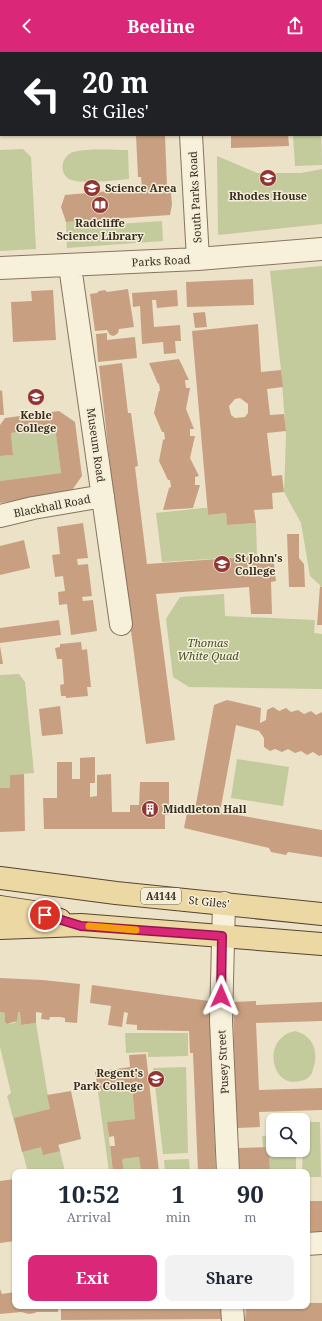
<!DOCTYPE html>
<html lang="en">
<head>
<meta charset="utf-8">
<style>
  :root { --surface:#fff; --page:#f2f2f3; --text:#1f2937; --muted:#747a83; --accent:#db2777 }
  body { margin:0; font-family:"Noto Serif",serif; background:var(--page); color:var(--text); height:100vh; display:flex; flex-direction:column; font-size:15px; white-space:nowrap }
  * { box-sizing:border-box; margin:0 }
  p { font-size:13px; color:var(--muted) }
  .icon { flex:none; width:22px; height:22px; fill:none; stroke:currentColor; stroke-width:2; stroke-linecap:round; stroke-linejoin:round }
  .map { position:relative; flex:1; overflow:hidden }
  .sheet { position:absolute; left:12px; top:1117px; width:298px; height:140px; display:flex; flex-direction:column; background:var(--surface); border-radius:8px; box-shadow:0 1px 3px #0004 }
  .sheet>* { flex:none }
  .banner { position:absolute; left:0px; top:0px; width:322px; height:84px; box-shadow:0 1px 3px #0004; background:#202124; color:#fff; overflow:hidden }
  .controls { position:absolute; left:266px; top:1061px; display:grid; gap:8px }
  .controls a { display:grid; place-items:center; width:44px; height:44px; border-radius:8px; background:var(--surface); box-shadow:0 1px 3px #0004; font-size:20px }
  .pin { position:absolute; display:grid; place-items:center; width:34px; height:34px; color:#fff; margin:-17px; border:2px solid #fff; border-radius:50%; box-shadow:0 1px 4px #0007 }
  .me { position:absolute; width:44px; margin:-22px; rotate:1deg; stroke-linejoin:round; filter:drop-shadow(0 0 3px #0008) }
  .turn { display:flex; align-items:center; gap:14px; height:84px; padding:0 16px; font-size:18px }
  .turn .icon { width:52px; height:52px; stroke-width:2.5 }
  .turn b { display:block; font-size:28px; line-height:34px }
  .eta { display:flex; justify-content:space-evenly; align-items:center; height:68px; text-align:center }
  .eta b { font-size:24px; font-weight:700; line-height:28px }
  .cta { display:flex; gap:8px; margin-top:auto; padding:8px 16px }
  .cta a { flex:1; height:46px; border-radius:8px; background:var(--accent); color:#fff; font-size:16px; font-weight:700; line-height:46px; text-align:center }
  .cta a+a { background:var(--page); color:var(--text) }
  header { display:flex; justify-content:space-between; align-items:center; height:52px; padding:0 16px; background:var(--accent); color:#fff; font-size:18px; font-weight:700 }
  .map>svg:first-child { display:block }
  .green { fill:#c3ca9c }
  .building { fill:#c8a081; fill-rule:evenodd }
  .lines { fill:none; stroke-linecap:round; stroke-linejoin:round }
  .minor-casing { stroke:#87755e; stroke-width:24 }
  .major-casing { stroke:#554432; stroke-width:24 }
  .minor { stroke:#f7f0db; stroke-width:22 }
  .major { stroke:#ecd8a3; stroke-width:22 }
  .route-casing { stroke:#8e194d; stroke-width:10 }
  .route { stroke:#db2777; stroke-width:7 }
  .slow { stroke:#f59e0b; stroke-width:7 }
  .labels { text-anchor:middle; stroke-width:3; stroke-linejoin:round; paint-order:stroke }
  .shield { fill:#f4edd7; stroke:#706758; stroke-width:1 }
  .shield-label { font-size:10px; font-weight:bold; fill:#382d21 }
  .poi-label { font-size:11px; font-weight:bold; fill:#382d21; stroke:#f4edd7; text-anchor:start }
  .street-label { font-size:11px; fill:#382d21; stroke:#f4edd7 }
  .park-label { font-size:11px; font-style:italic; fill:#475329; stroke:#f4edd7 }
</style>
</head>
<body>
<header><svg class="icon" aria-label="back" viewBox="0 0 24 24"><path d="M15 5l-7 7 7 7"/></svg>Beeline<svg class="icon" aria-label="share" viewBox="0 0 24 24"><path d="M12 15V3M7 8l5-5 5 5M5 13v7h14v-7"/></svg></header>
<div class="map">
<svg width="322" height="1269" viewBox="0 0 322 1269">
  <rect width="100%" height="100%" fill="#ece2c8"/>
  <path class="green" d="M 321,64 L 322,113 L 295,114 L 293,83 L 321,83 Z
    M 23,97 L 31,105 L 36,197 L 0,199 L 0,98 Z
    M 128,98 L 129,127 C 116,128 79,133 69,127 C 58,120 62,104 73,100 C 89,96 112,98 128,98 Z
    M 217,104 L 257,121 L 301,121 L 322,117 L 322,172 L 218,183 Z
    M 162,169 L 163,189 L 67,196 L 66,170 L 75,170 L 75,175 Z
    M 322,214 L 322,535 L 310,524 L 301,471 L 284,440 L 286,384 L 281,318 L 270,219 Z
    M 55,375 L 61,421 L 0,429 L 0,404 L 13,403 L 11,381 Z
    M 203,456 L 207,456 L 208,463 L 226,461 L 227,473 L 256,471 L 257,504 L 162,510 L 156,461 Z
    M 224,542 L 225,564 L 315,568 L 314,581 L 322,582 L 322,637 L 189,635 L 173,625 L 166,567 L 180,545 Z
    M 19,622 L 25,630 L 34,721 L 10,723 L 10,736 L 0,736 L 0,623 Z
    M 237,707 L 289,715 L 283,754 L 231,746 Z
    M 0,960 L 5,961 L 7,972 L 15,971 L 17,960 L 20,960 L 21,973 L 36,971 L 50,1057 L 65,1120 L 28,1120 L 7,1044 L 11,1041 L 0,995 Z
    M 295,979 C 314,984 319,1000 313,1017 C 312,1024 307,1028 300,1029 C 271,1037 261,986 295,979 Z
    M 125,981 L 188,981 L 188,1004 L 148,1005 L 148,1000 L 126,1001 Z
    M 186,1015 L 188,1101 L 163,1102 L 153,1016 Z
    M 132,1035 L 135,1067 L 107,1070 L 113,1120 L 109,1120 L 98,1039 Z
    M 270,1064 L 288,1064 L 288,1068 L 273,1068 L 273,1078 L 270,1078 Z
    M 304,1070 L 320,1070 L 321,1125 L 307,1125 L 307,1120 L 302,1120 Z
    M 273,1083 L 273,1098 L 296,1098 L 296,1119 L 270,1120 L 269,1095 L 263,1095 L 262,1084 Z
    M 139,1105 L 141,1120 L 116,1120 L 124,1119 L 122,1107 Z
    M 189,1107 L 190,1120 L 165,1120 L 164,1108 Z"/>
  <path class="building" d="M 136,83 L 165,83 L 167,134 L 171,142 L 172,152 L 170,163 L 66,170 L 61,155 L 65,143 L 142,136 L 141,125 L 138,125 Z
    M 231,83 L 288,83 L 289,94 L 231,96 Z
    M 253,227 L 254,253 L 187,255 L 186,230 Z
    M 128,237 L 134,275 L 119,277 L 118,281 L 114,284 L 110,283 L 107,278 L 95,279 L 90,242 L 97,241 L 99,239 L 105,238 L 107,240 Z
    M 53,238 L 56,288 L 13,290 L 11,250 L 32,249 L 31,239 Z
    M 177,238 L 178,254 L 157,256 L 156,248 L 152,248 L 154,275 L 180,273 L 181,289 L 175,289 L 176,301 L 164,302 L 163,290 L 142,292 L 140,254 L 133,255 L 132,241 Z
    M 205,260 L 207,275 L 195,276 L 193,261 Z
    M 258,272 L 261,320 L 281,318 L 283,335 L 267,337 L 270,363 L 284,362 L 286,379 L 267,381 L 272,424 L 282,423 L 284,440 L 272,441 L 273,457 L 254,458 L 256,471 L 227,473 L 226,461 L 208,463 L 192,279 ZM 240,346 L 248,352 L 248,361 L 245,365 L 235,366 L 231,363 L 229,354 L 235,347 Z
    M 107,281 L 107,288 L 135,285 L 137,306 L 98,310 L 96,282 Z
    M 179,307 L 189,328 L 185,328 L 186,336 L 190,336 L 186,357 L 194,377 L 190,377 L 190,384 L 195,384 L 190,406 L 199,424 L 195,425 L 195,433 L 200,433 L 193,456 L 163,458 L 169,436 L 171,435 L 170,428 L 168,428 L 159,409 L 163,388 L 165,387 L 164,380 L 162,380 L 154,361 L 159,339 L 160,339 L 159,331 L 158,332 L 149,311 Z
    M 122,311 L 128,361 L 131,361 L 138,414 L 135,415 L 147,512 L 273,503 L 276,529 L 271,530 L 272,562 L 251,562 L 249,535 L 156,542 L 175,688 L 146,692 L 116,466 L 99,314 Z
    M 2,338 L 4,363 L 0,363 L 0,339 Z
    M 59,359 L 75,370 L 82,424 L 70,441 L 0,451 L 0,429 L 61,421 L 55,375 L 11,381 L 13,403 L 0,404 L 0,373 L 5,366 Z
    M 83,471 L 88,506 L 77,507 L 78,513 L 88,512 L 92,544 L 82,545 L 83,549 L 93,548 L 97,579 L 71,583 L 67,552 L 59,553 L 58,540 L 65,539 L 63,524 L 55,525 L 52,503 L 60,502 L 57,475 Z
    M 287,482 L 299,482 L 299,506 L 304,512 L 305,535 L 289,535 Z
    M 24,488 L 30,516 L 0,523 L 0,494 Z
    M 320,534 L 322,535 L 322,573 L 317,573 Z
    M 59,568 L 61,583 L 0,591 L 0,576 Z
    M 81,590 L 82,598 L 87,597 L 91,635 L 87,635 L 88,644 L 66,646 L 66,644 L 61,644 L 60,633 L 64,632 L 62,607 L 57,607 L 55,596 L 60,595 L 60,592 Z
    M 0,594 L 3,612 L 0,612 Z
    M 227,648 L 261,656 L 260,671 L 266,668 L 267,658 L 273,655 L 279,659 L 286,656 L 291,660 L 298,658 L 304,662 L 311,659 L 316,663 L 322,660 L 322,703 L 319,704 L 313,700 L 307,703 L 301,699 L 295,701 L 288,697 L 282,700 L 275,697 L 270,699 L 264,695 L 264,686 L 259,679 L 236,673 L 220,760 L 322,778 L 322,805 L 288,800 L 286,803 L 271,800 L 269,796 L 184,776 L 187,761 L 194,763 L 214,653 Z
    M 60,654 L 63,682 L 42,684 L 39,657 Z
    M 95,705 L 95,731 L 90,731 L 90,745 L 97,744 L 97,723 L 111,722 L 112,760 L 130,760 L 130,753 L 139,753 L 140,730 L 169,730 L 169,763 L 165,763 L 165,777 L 44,777 L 43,746 L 57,746 L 57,710 L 72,710 L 72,727 L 80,727 L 80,706 Z
    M 24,722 L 25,779 L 0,780 L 0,736 L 10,736 L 10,723 Z
    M 0,926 L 43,928 L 80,932 L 77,971 L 65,970 L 65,966 L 60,965 L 50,965 L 49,968 L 41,967 L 42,961 L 36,960 L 36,971 L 21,973 L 20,960 L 18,960 L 17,969 L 7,972 L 5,970 L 5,961 L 0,960 Z
    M 92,933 L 209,949 L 216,1120 L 198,1120 L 193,1001 L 190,1001 L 189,979 L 137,978 L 137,973 L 126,972 L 128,961 L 124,960 L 122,975 L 108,973 L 111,954 L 90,951 Z
    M 256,949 L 256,953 L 322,950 L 322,969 L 256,971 L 259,1038 L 322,1036 L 322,1058 L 259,1060 L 260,1075 L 236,1076 L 233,950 Z
    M 146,1002 L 159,1120 L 141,1120 L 139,1105 L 122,1107 L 124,1119 L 113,1120 L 110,1094 L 115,1094 L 114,1084 L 109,1085 L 107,1070 L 135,1067 L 132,1035 L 98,1039 L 95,1020 L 130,1015 L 129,1003 Z
    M 71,1039 L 81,1087 L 58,1093 L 60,1099 L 43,1103 L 41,1095 L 22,1100 L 14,1066 L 50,1057 L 47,1043 Z
    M 269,1095 L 270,1120 L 238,1120 L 237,1096 Z
    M 15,1127 L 15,1189 L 0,1191 L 0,1129 Z
    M 307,1149 L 322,1149 L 322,1182 L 307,1183 Z
    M 0,1237 L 2,1242 L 15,1240 L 15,1254 L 58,1254 L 58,1260 L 36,1260 L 35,1261 L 29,1262 L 21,1260 L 0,1262 Z
    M 307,1251 L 322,1251 L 322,1269 L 245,1269 L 246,1254 L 307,1254 Z
    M 61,1254 L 224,1254 L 224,1267 L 61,1268 Z"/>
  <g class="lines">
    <g class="minor-casing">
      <path id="minor" d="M 187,0 L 187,1
        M 191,83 L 198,207
        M 70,214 L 121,572
        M 0,216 L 198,207 L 322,197
        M 0,464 L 33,456 L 103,444
        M 224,851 L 221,969 L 228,1120
        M 307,1192 L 322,1191
        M 232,1254 L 233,1269"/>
    </g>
    <g class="major-casing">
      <path id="major" d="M 0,826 L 116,841 L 322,862
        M 0,855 L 33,860 L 60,868
        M 0,876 L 81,873 L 322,892"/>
    </g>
    <use href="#minor" class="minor"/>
    <use href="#major" class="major"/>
  </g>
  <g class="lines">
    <g class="route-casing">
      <path id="route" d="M 45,863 L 81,874 L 222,884 L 221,944"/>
    </g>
    <use href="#route" class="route"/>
    <path class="slow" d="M 89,874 L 136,878"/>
  </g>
  <defs>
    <g id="university-disc" transform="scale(0.9)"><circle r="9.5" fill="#923432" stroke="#f4edd7"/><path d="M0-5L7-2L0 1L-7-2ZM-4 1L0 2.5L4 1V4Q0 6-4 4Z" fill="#fff"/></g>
    <g id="library-disc" transform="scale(0.9)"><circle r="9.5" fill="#923432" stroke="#f4edd7"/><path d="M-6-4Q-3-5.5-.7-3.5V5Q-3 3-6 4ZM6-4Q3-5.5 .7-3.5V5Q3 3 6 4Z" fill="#fff"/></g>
    <g id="building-disc" transform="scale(0.9)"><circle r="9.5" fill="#923432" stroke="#f4edd7"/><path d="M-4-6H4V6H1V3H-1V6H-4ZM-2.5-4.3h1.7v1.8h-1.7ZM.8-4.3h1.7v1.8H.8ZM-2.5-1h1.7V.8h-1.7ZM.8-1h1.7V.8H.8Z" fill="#fff"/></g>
  </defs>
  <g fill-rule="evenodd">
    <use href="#university-disc" x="268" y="126"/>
    <use href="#university-disc" x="92" y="136"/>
    <use href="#library-disc" x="100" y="153"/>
    <use href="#university-disc" x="36" y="345"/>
    <use href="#university-disc" x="222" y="512"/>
    <use href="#building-disc" x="150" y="757"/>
    <use href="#university-disc" x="156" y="1027"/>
  </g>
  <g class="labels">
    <rect class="shield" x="141" y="836" width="40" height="16" rx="3"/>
    <g class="shield-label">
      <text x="161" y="848">A4144</text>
    </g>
    <g class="poi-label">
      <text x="105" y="140">Science Area</text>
      <text x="268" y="148" text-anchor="middle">Rhodes House</text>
      <text x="100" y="175" text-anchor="middle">Radcliffe<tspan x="100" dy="13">Science Library</tspan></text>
      <text x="36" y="367" text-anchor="middle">Keble<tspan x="36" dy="13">College</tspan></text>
      <text x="235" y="510">St John's<tspan x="235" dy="13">College</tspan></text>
      <text x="163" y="761">Middleton Hall</text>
      <text x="143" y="1025" text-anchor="end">Regent's<tspan x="143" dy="13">Park College</tspan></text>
    </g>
    <g class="street-label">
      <text transform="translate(195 145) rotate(-93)" y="4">South Parks Road</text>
      <text transform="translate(161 209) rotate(-3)" y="4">Parks Road</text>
      <text transform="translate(96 393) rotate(82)" y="4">Museum Road</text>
      <text transform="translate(52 454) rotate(-11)" y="4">Blackhall Road</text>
      <text transform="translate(209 850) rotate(6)" y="4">St Giles'</text>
      <text transform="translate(223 1010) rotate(-93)" y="4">Pusey Street</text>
    </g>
    <g class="park-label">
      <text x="208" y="595">Thomas<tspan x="208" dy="13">White Quad</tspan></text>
    </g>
  </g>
</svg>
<div class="controls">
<a><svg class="icon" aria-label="search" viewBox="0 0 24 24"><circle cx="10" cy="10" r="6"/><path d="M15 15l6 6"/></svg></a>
</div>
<div class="pin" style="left:45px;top:863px;background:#d93025"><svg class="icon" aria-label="arrive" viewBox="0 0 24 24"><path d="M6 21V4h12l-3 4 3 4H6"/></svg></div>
<svg class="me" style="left:221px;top:944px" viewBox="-20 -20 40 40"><path d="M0-17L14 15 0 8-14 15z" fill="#db2777" stroke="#fff" stroke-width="4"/></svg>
<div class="banner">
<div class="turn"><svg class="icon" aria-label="left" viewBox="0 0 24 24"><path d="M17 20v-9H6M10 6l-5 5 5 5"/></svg><div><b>20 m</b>St Giles'</div></div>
</div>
<section class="sheet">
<div class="eta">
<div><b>10:52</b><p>Arrival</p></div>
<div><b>1</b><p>min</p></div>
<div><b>90</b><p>m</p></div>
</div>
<div class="cta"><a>Exit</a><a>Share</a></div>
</section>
</div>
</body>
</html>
